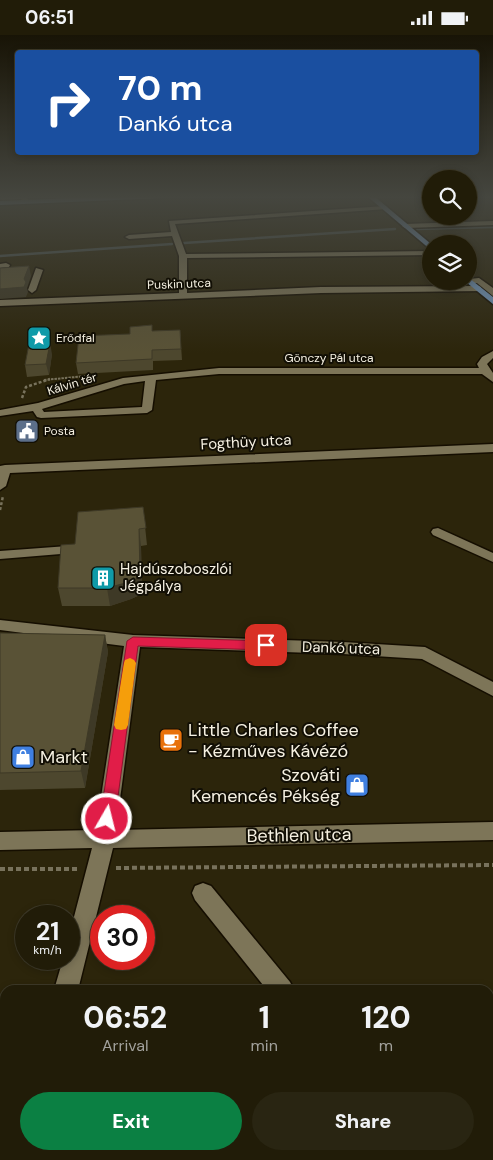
<!DOCTYPE html>
<html lang="en">
<head>
<meta charset="utf-8">
<style>
  :root { --surface:#211c08; --page:#292512; --text:#f1f3f6; --muted:#a2a19c; --line:#3e3a29; --accent:#0b8043 }
  body { margin:0; font-family:"DM Sans",sans-serif; background:var(--page); color:var(--text); height:100vh; display:flex; flex-direction:column; font-size:19px; white-space:nowrap }
  * { box-sizing:border-box; margin:0 }
  p { font-size:16px; color:var(--muted) }
  .icon { flex:none; width:28px; height:28px; fill:none; stroke:currentColor; stroke-width:2; stroke-linecap:round; stroke-linejoin:round }
  .map { position:relative; flex:1; overflow:hidden }
  .drawer { position:absolute; left:0px; top:950px; width:494px; height:175px; display:flex; flex-direction:column; background:var(--surface); border-radius:15px 15px 0 0; box-shadow:0 2px 8px #0003,0 0 0 1px var(--line) }
  .drawer>* { flex:none }
  .hud { position:absolute; left:15px; top:15px; width:464px; height:105px; border-radius:5px; box-shadow:0 2px 8px #0003,0 0 0 1px var(--line); background:#1a4fa0; color:#fff; overflow:hidden }
  .tools { position:absolute; left:422px; top:135px; display:grid; gap:10px }
  .tools a { display:grid; place-items:center; width:55px; height:55px; border-radius:50%; background:var(--surface); box-shadow:0 2px 8px #0003,0 0 0 1px var(--line); font-size:25px }
  .speed { position:absolute; left:15px; top:870px; display:flex; gap:10px; font-size:25px; font-weight:700; text-align:center }
  .speed>* { display:grid; place-content:center; width:65px; height:65px; border-radius:50%; background:var(--surface); box-shadow:0 2px 8px #0003,0 0 0 1px var(--line); line-height:1 }
  .speed small { font-size:12px; font-weight:400 }
  .speed .limit { border:8px solid #d22; background:#fff; color:#111 }
  .pin { position:absolute; display:grid; place-items:center; width:42px; height:42px; color:#fff; margin:-21px; border-radius:10px; box-shadow:0 2px 8px #0006 }
  .me { position:absolute; width:55px; margin:-28px; rotate:8deg; stroke-linejoin:round; filter:drop-shadow(0 0 4px #0008) }
  .turn { display:flex; align-items:center; gap:18px; height:105px; padding:0 20px; font-size:22px }
  .turn .icon { width:65px; height:65px; stroke-width:2.5 }
  .turn b { display:block; font-size:35px; line-height:42px }
  .eta { display:flex; justify-content:space-evenly; align-items:center; height:85px; text-align:center }
  .eta b { font-size:30px; font-weight:800; line-height:35px }
  .button { display:flex; gap:10px; margin-top:auto; padding:10px 20px }
  .button a { flex:1; height:58px; border-radius:30px; background:var(--accent); color:#fff; font-size:20px; font-weight:800; line-height:58px; text-align:center }
  .button a+a { background:var(--page); color:var(--text) }
  .status { display:flex; justify-content:space-between; align-items:center; height:35px; padding:0 25px; background:var(--surface); direction:ltr }
  .status svg { height:14px; fill:currentColor }
  .map>svg:first-child { display:block }
  .lines { fill:none; stroke-linecap:round; stroke-linejoin:round }
  .stream { stroke:#4b5452; stroke-width:2.5 }
  .minor-casing { stroke:#150e00; stroke-width:3 }
  .major-casing { stroke:#150e00; stroke-width:3 }
  .path-far2 { stroke:#78725c; stroke-width:2; stroke-dasharray:2.5 1; stroke-linecap:butt }
  .path-far1 { stroke:#78725c; stroke-width:2.5; stroke-dasharray:3 2; stroke-linecap:butt }
  .path { stroke:#78725c; stroke-width:4; stroke-dasharray:5 3; stroke-linecap:butt }
  .minor { fill:#7d7558; fill-rule:evenodd }
  .major { fill:#7195bb; fill-rule:evenodd }
  .wall { fill:#4d472e }
  .shaded-wall { fill:#3e3926 }
  .building { fill:#595236; stroke:#3e3926 }
  .route { fill:#e11d48; stroke:#92132f }
  .slow { fill:#f59e0b }
  .labels { text-anchor:middle; stroke-width:4; stroke-linejoin:round; paint-order:stroke }
  .far-street-label { font-size:12px; fill:#f6f1e2; stroke:#120f05 }
  .far-poi-label { font-size:12px; fill:#f6f1e2; stroke:#120f05; text-anchor:start }
  .street-label { font-size:15px; fill:#f6f1e2; stroke:#120f05 }
  .poi-label { font-size:15px; fill:#f6f1e2; stroke:#120f05; text-anchor:start }
  .near-poi-label { font-size:18px; fill:#f6f1e2; stroke:#120f05; text-anchor:start }
  .near-street-label { font-size:18px; fill:#f6f1e2; stroke:#120f05 }
</style>
</head>
<body>
<div class="status"><b>06:51</b><svg viewBox="0 0 49 12"><path d="M0 12V9h3v3zM5 12V6h3v6zM10 12V3h3v9zM15 12V0h3v12zM26 1h20v11H26zM47 4h2v5h-2z"/></svg></div>
<div class="map">
<svg width="493" height="1125" viewBox="0 0 493 1125">
  <rect width="100%" height="100%" fill="#2c250b"/>
  <g class="lines">
    <path class="stream" d="M 416,194 L 493,192
      M 184,208 L 395,194
      M 0,221 L 172,209"/>
    <g class="minor-casing">
      <path id="minor" d="M 0,161 L 25,161 L 31,167 L 26,168 L 21,164 L 2,165 L 0,164 Z
        M 385,171 L 387,172 L 387,174 L 175,189 L 186,219 L 431,216 L 431,220 L 187,223 L 187,258 L 321,252 L 478,251 L 481,252 L 481,256 L 321,258 L 0,271 L 0,265 L 179,258 L 179,221 L 172,201 L 129,204 L 125,202 L 129,200 L 171,197 L 169,186 Z
        M 493,186 L 493,190 L 405,193 L 402,191 L 405,189 Z
        M 6,228 L 10,230 L 9,232 L 0,233 L 0,229 Z
        M 36,233 L 43,235 L 36,255 L 32,258 L 28,255 Z
        M 479,243 L 493,253 L 493,261 L 477,248 L 472,248 L 468,246 L 469,244 Z
        M 493,316 L 493,323 L 487,329 L 493,338 L 493,347 L 482,339 L 219,339 L 156,345 L 152,375 L 147,378 L 41,383 L 37,382 L 33,376 L 0,381 L 0,375 L 38,368 L 123,343 L 219,333 L 479,333 L 477,329 L 482,322 ZM 145,346 L 142,372 L 44,377 L 42,374 L 124,349 Z
        M 493,409 L 493,417 L 10,438 L 6,451 L 0,455 L 0,431 L 5,430 Z
        M 438,493 L 493,518 L 493,527 L 433,500 L 431,497 L 433,494 Z
        M 68,511 L 73,512 L 75,515 L 73,518 L 0,524 L 0,516 Z
        M 0,585 L 133,600 L 343,607 L 425,612 L 493,647 L 493,661 L 422,624 L 343,619 L 140,612 L 116,795 L 493,787 L 493,805 L 113,813 L 78,955 L 54,955 L 63,924 L 69,924 L 69,901 L 92,813 L 0,815 L 0,797 L 96,795 L 124,611 L 0,595 Z
        M 203,848 L 211,851 L 290,947 L 294,955 L 267,955 L 195,865 L 192,858 L 195,851 Z
        M 9,1120 L 37,1120 L 36,1125 L 8,1125 Z
        M 402,1120 L 431,1120 L 434,1125 L 405,1125 Z"/>
    </g>
    <g class="major-casing">
      <path id="major" d="M 120,161 L 164,161 L 161,163 L 0,170 L 0,166 Z
        M 367,161 L 374,161 L 431,209 L 431,215 Z
        M 469,243 L 493,262 L 493,269 L 466,247 L 469,246 Z"/>
    </g>
    <path class="path-far2" d="M 44,345 L 97,340"/>
    <path class="path-far1" d="M 22,363 L 26,352 L 50,344
      M 0,475 L 3,461"/>
    <path class="path" d="M 116,833 L 493,830
      M 0,834 L 79,834"/>
    <use href="#minor" class="minor"/>
    <use href="#major" class="major"/>
  </g>
  <path class="wall" d="M 180,295 L 182,325 L 153,326 L 153,335 L 78,339 L 76,328 L 130,299 L 152,296 Z
    M 52,319 L 49,340 L 27,342 L 25,330 Z
    M 143,472 L 147,510 L 141,511 L 142,559 L 131,564 L 110,571 L 62,571 L 58,553 L 75,509 Z
    M 0,598 L 105,600 L 108,617 L 85,753 L 0,755 Z"/>
  <path class="shaded-wall" d="M 29,231 L 31,241 L 27,253 L 28,257 L 26,262 L 0,264 L 0,254 L 24,244 Z
    M 50,308 L 52,319 L 49,340 L 46,329 Z
    M 139,494 L 141,511 L 142,559 L 131,564 L 110,571 L 107,553 Z
    M 105,600 L 108,617 L 85,753 L 81,736 Z"/>
  <path class="building" d="M 29,231 L 24,244 L 26,247 L 24,252 L 0,254 L 0,233 Z
    M 152,290 L 152,296 L 180,295 L 181,314 L 152,315 L 152,324 L 76,328 L 79,301 L 130,299 L 130,292 Z
    M 50,308 L 46,329 L 25,330 L 29,309 Z
    M 143,472 L 146,493 L 139,494 L 140,542 L 129,547 L 107,553 L 58,553 L 61,510 L 75,509 L 78,477 Z
    M 0,598 L 105,600 L 81,736 L 0,738 Z"/>
  <linearGradient id="sky" x2="0" y2="1"><stop stop-color="#181406"/><stop offset="0.51" stop-color="#45463f"/><stop offset="1" stop-color="#45463f" stop-opacity="0"/></linearGradient>
  <rect width="493" height="318" fill="url(#sky)"/>
  <path class="route" d="M 133,602 L 266,606 L 272,610 L 266,615 L 138,611 L 115,784 L 113,789 L 107,791 L 102,789 L 100,784 L 127,606 Z"/>
  <path class="slow" d="M 130,623 L 134,625 L 136,628 L 128,690 L 126,694 L 121,695 L 116,694 L 114,690 L 124,628 L 125,625 Z"/>
  <defs>
    <g id="sight-square" transform="scale(1.25)"><rect x="-9" y="-9" width="18" height="18" rx="4" fill="#0f9aa8" stroke="#120f05"/><path d="M0-6L1.8-2.2L6-1.7L2.9 1.2L3.7 5.4L0 3.3L-3.7 5.4L-2.9 1.2L-6-1.7L-1.8-2.2Z" fill="#fff"/></g>
    <g id="civic-square" transform="scale(1.25)"><rect x="-9" y="-9" width="18" height="18" rx="4" fill="#5c6f8a" stroke="#120f05"/><path d="M-.6-6.5H3V-4.5H.6V-3L4-1V1h2V6H-6V1h2V-1L-.6-3ZM-1.2 2.5V6h2.4V2.5Z" fill="#fff"/></g>
    <g id="building-square" transform="scale(1.25)"><rect x="-9" y="-9" width="18" height="18" rx="4" fill="#0f9aa8" stroke="#120f05"/><path d="M-4-6H4V6H1V3H-1V6H-4ZM-2.5-4.3h1.7v1.8h-1.7ZM.8-4.3h1.7v1.8H.8ZM-2.5-1h1.7V.8h-1.7ZM.8-1h1.7V.8H.8Z" fill="#fff"/></g>
    <g id="cafe-square" transform="scale(1.25)"><rect x="-9" y="-9" width="18" height="18" rx="4" fill="#e8710a" stroke="#120f05"/><path d="M-5.5-4.5H6V0H3Q3 3.5 0 3.5H-2.5Q-5.5 3.5-5.5 0ZM3-3.2v2h1.7v-2ZM-6 4.5H4V6H-6Z" fill="#fff"/></g>
    <g id="shop-square" transform="scale(1.25)"><rect x="-9" y="-9" width="18" height="18" rx="4" fill="#3f7fe0" stroke="#120f05"/><path d="M-5-2.5h2.3a2.7 3.5 0 0 1 5.4 0H5L5.5 6h-11ZM-1.5-2.5h3a1.5 2.3 0 0 0-3 0Z" fill="#fff"/></g>
  </defs>
  <g fill-rule="evenodd">
    <use href="#sight-square" x="39" y="303"/>
    <use href="#civic-square" x="27" y="396"/>
    <use href="#building-square" x="103" y="543"/>
    <use href="#cafe-square" x="171" y="705"/>
    <use href="#shop-square" x="23" y="722"/>
    <use href="#shop-square" x="357" y="750"/>
  </g>
  <g class="labels">
    <g class="far-street-label">
      <text transform="translate(179 249) rotate(-2)" y="4">Puskin utca</text>
      <text x="329" y="327">Gönczy Pál utca</text>
      <text transform="translate(72 349) rotate(-17)" y="4">Kálvin tér</text>
    </g>
    <g class="far-poi-label">
      <text x="56" y="307">Erődfal</text>
      <text x="44" y="400">Posta</text>
    </g>
    <g class="street-label">
      <text transform="translate(246 407) rotate(-3)" y="5">Fogthüy utca</text>
      <text transform="translate(341 613) rotate(2)" y="5">Dankó utca</text>
    </g>
    <g class="poi-label">
      <text x="120" y="539">Hajdúszoboszlói<tspan x="120" dy="17">Jégpálya</tspan></text>
    </g>
    <g class="near-poi-label">
      <text x="188" y="701">Little Charles Coffee<tspan x="188" dy="21">- Kézműves Kávézó</tspan></text>
      <text x="40" y="728">Markt</text>
      <text x="340" y="746" text-anchor="end">Szováti<tspan x="340" dy="21">Kemencés Pékség</tspan></text>
    </g>
    <g class="near-street-label">
      <text transform="translate(299 800) rotate(-1)" y="6">Bethlen utca</text>
    </g>
  </g>
</svg>
<div class="tools">
<a><svg class="icon" aria-label="search" viewBox="0 0 24 24"><circle cx="10" cy="10" r="6"/><path d="M15 15l6 6"/></svg></a>
<a><svg class="icon" aria-label="layers" viewBox="0 0 24 24"><path d="M12 4l9 5-9 5-9-5zM3 14l9 5 9-5"/></svg></a>
</div>
<div class="speed"><div>21<small>km/h</small></div><div class="limit">30</div></div>
<div class="pin" style="left:266px;top:610px;background:#d93025"><svg class="icon" aria-label="arrive" viewBox="0 0 24 24"><path d="M6 21V4h12l-3 4 3 4H6"/></svg></div>
<svg class="me" style="left:107px;top:784px" viewBox="-20 -20 40 40"><circle r="17" fill="#e11d48" stroke="#fff" stroke-width="3"/><path d="M0-11L8 9 0 5-8 9z" fill="#fff"/></svg>
<div class="hud">
<div class="turn"><svg class="icon" aria-label="right" viewBox="0 0 24 24"><path d="M7 20v-9h11M14 6l5 5-5 5"/></svg><div><b>70 m</b>Dankó utca</div></div>
</div>
<section class="drawer">
<div class="eta">
<div><b>06:52</b><p>Arrival</p></div>
<div><b>1</b><p>min</p></div>
<div><b>120</b><p>m</p></div>
</div>
<div class="button"><a>Exit</a><a>Share</a></div>
</section>
</div>
</body>
</html>
